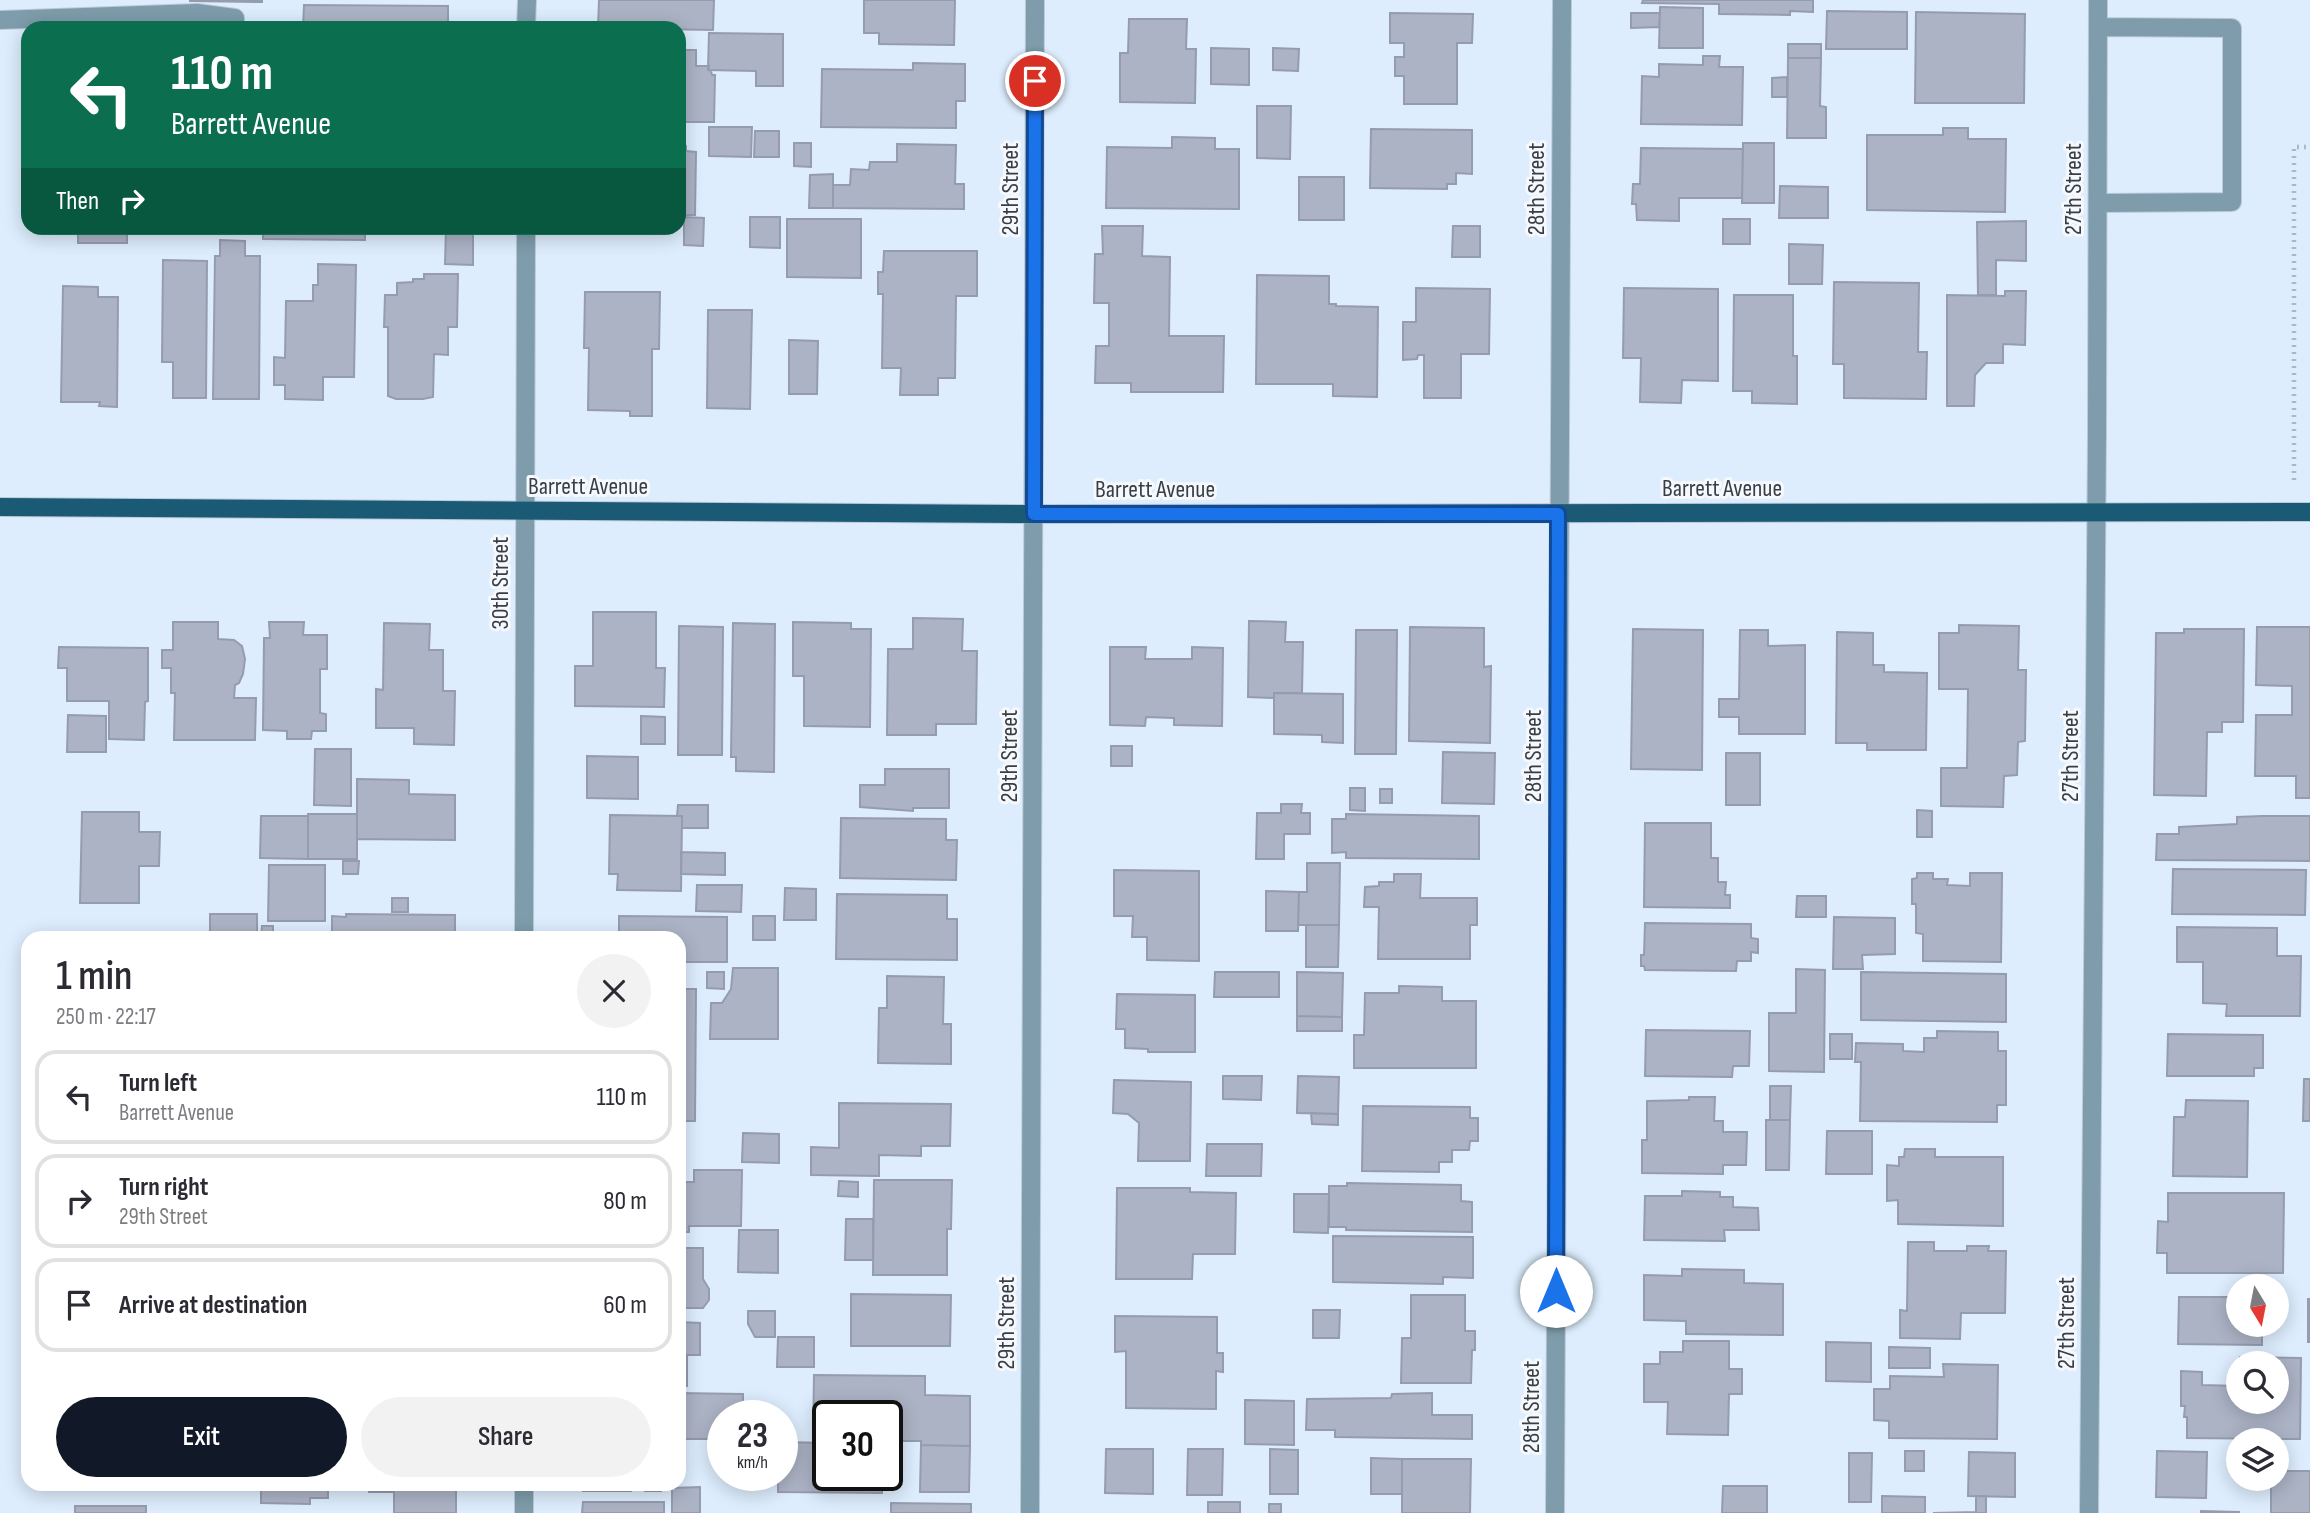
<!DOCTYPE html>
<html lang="en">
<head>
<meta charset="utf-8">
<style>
  :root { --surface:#fff; --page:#f2f2f3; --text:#2b2b33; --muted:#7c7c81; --line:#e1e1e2; --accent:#111827 }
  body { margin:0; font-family:"Sofia Sans Condensed",sans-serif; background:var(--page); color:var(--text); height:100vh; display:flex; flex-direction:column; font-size:26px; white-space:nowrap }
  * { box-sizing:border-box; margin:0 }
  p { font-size:23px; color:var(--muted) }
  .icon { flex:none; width:38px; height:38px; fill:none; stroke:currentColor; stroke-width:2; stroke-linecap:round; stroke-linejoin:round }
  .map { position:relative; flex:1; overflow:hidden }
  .side { position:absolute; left:21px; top:931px; width:665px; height:560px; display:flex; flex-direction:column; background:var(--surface); border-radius:21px; box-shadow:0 4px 18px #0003 }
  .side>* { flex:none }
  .hud { position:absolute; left:21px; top:21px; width:665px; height:214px; border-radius:21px; box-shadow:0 4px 18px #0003; background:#0b6e4f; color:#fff; overflow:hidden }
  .needle { width:46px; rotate:170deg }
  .controls { position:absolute; left:2226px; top:1274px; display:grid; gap:14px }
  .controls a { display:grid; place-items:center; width:63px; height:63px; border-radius:50%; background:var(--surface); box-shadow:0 4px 18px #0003; font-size:35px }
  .speed { position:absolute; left:707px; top:1400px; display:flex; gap:14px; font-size:35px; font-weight:700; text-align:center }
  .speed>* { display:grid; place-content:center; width:91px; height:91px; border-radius:50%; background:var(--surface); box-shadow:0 4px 18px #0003; line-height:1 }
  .speed small { font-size:18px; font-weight:400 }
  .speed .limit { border:4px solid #111; border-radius:10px; background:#fff; color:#111 }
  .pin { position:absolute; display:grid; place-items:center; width:60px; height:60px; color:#fff; margin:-30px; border:4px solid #fff; border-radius:50%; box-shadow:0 2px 7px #0007 }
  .me { position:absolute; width:77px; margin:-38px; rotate:0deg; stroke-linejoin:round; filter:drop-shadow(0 0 5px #0008) }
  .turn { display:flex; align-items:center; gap:24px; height:147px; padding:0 35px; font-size:32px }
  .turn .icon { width:91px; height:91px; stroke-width:2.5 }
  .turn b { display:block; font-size:49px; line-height:60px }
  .then { display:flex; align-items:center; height:66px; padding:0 35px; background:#0003; gap:14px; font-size:26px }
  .round { display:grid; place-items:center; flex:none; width:74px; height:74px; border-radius:37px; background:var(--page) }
  .overview { display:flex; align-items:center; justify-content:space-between; height:119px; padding:0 35px }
  h1 { font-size:42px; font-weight:600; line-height:52px }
  .cta { display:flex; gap:14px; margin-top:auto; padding:14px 35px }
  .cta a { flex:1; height:80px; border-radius:42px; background:var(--accent); color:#fff; font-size:28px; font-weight:600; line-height:80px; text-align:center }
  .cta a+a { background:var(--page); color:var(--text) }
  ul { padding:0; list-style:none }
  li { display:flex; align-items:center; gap:21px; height:94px; margin:0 14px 10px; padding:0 21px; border:4px solid var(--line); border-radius:21px }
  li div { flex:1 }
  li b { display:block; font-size:26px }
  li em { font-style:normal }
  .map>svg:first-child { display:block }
  .building { fill:#acb3c5; stroke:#959cae; stroke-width:2 }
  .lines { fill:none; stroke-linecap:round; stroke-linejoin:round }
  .minor-casing { stroke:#bccad8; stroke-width:20 }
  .major-casing { stroke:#bccad8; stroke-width:20 }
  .path { stroke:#aab7c4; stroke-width:4.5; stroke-dasharray:2 5; stroke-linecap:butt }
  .minor { stroke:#7e9cab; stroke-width:18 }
  .major { stroke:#1a5a75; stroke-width:18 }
  .route-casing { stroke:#114b97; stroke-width:18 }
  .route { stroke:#1a73e8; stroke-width:12 }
  .labels { text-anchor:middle; stroke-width:6; stroke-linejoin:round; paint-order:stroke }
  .street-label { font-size:24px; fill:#383e44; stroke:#f5f8fc }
</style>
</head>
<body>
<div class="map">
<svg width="2310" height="1513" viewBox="0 0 2310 1513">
  <rect width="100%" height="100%" fill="#ddedfd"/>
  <path class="building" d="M 190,0 L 262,0 L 262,2 L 190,1 Z
    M 599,0 L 714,0 L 713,30 L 598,28 Z
    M 864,0 L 955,0 L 954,45 L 879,44 L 879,33 L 864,33 Z
    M 1643,0 L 1813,0 L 1813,12 L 1790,11 L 1790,15 L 1719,14 L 1719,4 L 1642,3 Z
    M 304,5 L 448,6 L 448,28 L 303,28 Z
    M 1660,7 L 1703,8 L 1703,48 L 1659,48 Z
    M 1827,11 L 1907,12 L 1907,49 L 1826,49 Z
    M 1916,12 L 2025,14 L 2024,103 L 1915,103 Z
    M 1390,13 L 1473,14 L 1472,43 L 1457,43 L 1457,104 L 1404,104 L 1404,76 L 1395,76 L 1395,57 L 1404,57 L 1404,43 L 1390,43 Z
    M 1631,13 L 1660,13 L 1659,27 L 1631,28 Z
    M 1129,19 L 1187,19 L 1186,49 L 1196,49 L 1195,103 L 1120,102 L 1120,53 L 1128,53 Z
    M 68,23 L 183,24 L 183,28 L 68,28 Z
    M 709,33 L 783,34 L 783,86 L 756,86 L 756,71 L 708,70 Z
    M 1788,44 L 1821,44 L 1821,58 L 1788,58 Z
    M 1211,48 L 1249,49 L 1249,85 L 1211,84 Z
    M 1273,48 L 1299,49 L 1298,71 L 1273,70 Z
    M 679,50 L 696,50 L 696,66 L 709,66 L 708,70 L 711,71 L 712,75 L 715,75 L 714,122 L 679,122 Z
    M 1703,56 L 1720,56 L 1719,67 L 1743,67 L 1742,125 L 1641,124 L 1642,76 L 1659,77 L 1659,64 L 1703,65 Z
    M 1788,58 L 1821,58 L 1820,106 L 1826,107 L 1826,138 L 1787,138 Z
    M 913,63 L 965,64 L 965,101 L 956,101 L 956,128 L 821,127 L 822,69 L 913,70 Z
    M 1787,77 L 1787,97 L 1772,97 L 1772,78 Z
    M 1257,106 L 1291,106 L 1290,159 L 1257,158 Z
    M 709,127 L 752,127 L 751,157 L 709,156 Z
    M 1943,128 L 1968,128 L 1968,139 L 2006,139 L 2005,212 L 1867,210 L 1867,135 L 1943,135 Z
    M 1371,129 L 1472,130 L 1472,174 L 1456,173 L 1456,184 L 1447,184 L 1447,189 L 1370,188 Z
    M 755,131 L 779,131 L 779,157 L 754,157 Z
    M 1172,137 L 1215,138 L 1215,149 L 1239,149 L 1239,209 L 1106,208 L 1107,147 L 1172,148 Z
    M 794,143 L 811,143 L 811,167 L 794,166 Z
    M 1743,143 L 1774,143 L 1774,203 L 1742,203 Z
    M 897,144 L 956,145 L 955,184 L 964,184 L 964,209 L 833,208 L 833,185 L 850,185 L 851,169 L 869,170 L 870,162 L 897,162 Z
    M 679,146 L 686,146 L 686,151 L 696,152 L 695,215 L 679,215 Z
    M 1641,148 L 1743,149 L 1742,198 L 1679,198 L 1679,221 L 1637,220 L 1636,204 L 1632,204 L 1633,184 L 1640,184 Z
    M 833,174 L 833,208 L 809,208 L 810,175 Z
    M 1299,177 L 1344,177 L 1344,220 L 1299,220 Z
    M 1780,186 L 1828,187 L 1828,218 L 1779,218 Z
    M 684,217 L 704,218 L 703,246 L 684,245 Z
    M 750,217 L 780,217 L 780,248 L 750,247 Z
    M 787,219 L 861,219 L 861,278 L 787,277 Z
    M 1723,219 L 1750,219 L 1750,244 L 1723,244 Z
    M 2026,221 L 2026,261 L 1996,260 L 1996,295 L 1978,295 L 1977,222 Z
    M 1102,226 L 1143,226 L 1142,256 L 1170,257 L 1169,336 L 1224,336 L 1223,392 L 1131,392 L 1131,383 L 1095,383 L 1096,346 L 1109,346 L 1109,303 L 1094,303 L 1095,254 L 1103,254 Z
    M 1453,226 L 1480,226 L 1480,257 L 1452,257 Z
    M 78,228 L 127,228 L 127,243 L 78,243 Z
    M 212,228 L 241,228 L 241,234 L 211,234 Z
    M 263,228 L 365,228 L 365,240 L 263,239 Z
    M 446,228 L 473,228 L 473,265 L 445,264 Z
    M 220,240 L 245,241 L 245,256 L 260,256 L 259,399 L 213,399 L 215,256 L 220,256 Z
    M 1789,244 L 1823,245 L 1822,284 L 1789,284 Z
    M 884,251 L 977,251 L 977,296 L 956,296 L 955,378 L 938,378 L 938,395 L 900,395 L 901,368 L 882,368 L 883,294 L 878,294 L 878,272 L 883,272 Z
    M 163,260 L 207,261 L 206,398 L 173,398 L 173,362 L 162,362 Z
    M 318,264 L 356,265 L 354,377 L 323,377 L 323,400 L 285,399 L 285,385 L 274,385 L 274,357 L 285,358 L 286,301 L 313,301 L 313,285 L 318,285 Z
    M 424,274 L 458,274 L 457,327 L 448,327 L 448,355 L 434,354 L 433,397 L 423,399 L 396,399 L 388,396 L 388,327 L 384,327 L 385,295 L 397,295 L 397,283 L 413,282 L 413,279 L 424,279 Z
    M 1257,275 L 1329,276 L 1329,304 L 1336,304 L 1336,306 L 1378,307 L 1377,397 L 1333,396 L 1333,384 L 1256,384 Z
    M 1834,282 L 1919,283 L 1918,352 L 1927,352 L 1926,399 L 1844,398 L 1844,364 L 1833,364 Z
    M 63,286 L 98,287 L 98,297 L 118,297 L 117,407 L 99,406 L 100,402 L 61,402 Z
    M 1416,288 L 1490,289 L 1489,354 L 1461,354 L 1461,398 L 1424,398 L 1424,355 L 1418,355 L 1417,359 L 1403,360 L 1403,322 L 1416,322 Z
    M 1624,288 L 1718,289 L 1718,381 L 1682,380 L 1681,403 L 1640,402 L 1641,358 L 1623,358 Z
    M 2005,291 L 2026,291 L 2025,345 L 2003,344 L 2003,363 L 1986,363 L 1975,375 L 1974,406 L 1947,406 L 1947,295 L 2005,296 Z
    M 585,292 L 660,292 L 659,349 L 652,349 L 652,416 L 630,416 L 630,411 L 588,410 L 589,348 L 584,348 Z
    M 1734,295 L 1793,295 L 1793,356 L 1797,356 L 1797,404 L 1752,403 L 1752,391 L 1733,391 Z
    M 708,310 L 752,310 L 750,409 L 707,408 Z
    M 789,340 L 818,341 L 817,394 L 789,394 Z
    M 593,612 L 656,612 L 656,668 L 665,668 L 664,707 L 575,706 L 575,666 L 593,666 Z
    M 913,618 L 963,619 L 962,651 L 977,651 L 976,724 L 936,724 L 936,735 L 887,735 L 888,649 L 913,649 Z
    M 1249,621 L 1286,622 L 1285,642 L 1303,642 L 1302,693 L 1274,693 L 1274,698 L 1248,697 Z
    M 173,622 L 218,622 L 218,639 L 234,640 L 242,646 L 245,659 L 243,674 L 239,683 L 235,685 L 234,698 L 256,698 L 255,740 L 174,740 L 175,693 L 171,693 L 171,668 L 162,668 L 162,650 L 173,650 Z
    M 269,622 L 304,622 L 303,635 L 327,635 L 327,669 L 320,669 L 320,713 L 326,714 L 326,731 L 312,731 L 311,739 L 287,739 L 287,731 L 263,730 L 264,638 L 270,638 Z
    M 793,622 L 851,623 L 851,629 L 871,629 L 870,727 L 804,726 L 804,676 L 793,676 Z
    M 384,623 L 430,624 L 429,650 L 443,650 L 443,691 L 455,691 L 454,745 L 414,744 L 414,728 L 376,728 L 376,689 L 383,690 Z
    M 733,623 L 775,624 L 774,772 L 736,771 L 736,757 L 731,757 Z
    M 1959,625 L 2019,626 L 2018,670 L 2026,670 L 2025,741 L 2018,742 L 2017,775 L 2004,776 L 2003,807 L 1941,806 L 1941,768 L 1967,768 L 1968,689 L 1939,689 L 1939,633 L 1959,633 Z
    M 679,626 L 723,627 L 722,755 L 678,755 Z
    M 1410,627 L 1484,628 L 1484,667 L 1491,666 L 1490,743 L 1409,741 Z
    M 2257,627 L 2310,627 L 2310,798 L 2296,798 L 2296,776 L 2255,776 L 2256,715 L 2292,715 L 2292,686 L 2256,685 Z
    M 1633,629 L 1703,630 L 1702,770 L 1631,769 Z
    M 2184,629 L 2244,629 L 2243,722 L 2222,722 L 2222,732 L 2207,732 L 2206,796 L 2154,795 L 2156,633 L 2184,633 Z
    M 1356,630 L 1397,630 L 1396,754 L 1355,754 Z
    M 1740,630 L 1768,630 L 1768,646 L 1805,645 L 1805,734 L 1739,734 L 1739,717 L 1719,717 L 1719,699 L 1739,699 Z
    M 1837,632 L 1873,633 L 1873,665 L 1884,665 L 1884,672 L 1927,673 L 1926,750 L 1867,750 L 1867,743 L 1836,743 Z
    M 59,647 L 148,648 L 148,701 L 145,702 L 144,740 L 109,739 L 109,701 L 67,701 L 67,668 L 58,668 Z
    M 1110,647 L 1146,647 L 1145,659 L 1192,659 L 1192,647 L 1223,648 L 1222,726 L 1174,725 L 1174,718 L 1146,717 L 1145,726 L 1110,725 Z
    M 1274,693 L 1343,694 L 1343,743 L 1322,742 L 1322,735 L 1274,734 Z
    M 68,715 L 106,716 L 106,752 L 67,752 Z
    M 641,716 L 665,717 L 665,744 L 641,744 Z
    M 1111,746 L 1132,746 L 1132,766 L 1111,766 Z
    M 315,749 L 351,749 L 351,806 L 314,805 Z
    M 1443,752 L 1495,753 L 1494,804 L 1442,803 Z
    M 1726,753 L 1760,753 L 1760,805 L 1726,805 Z
    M 587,756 L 638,757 L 638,799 L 587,798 Z
    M 885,769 L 949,769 L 949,808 L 913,808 L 913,811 L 860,807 L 860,785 L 885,785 Z
    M 357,779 L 409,780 L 409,794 L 455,795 L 455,840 L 357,839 Z
    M 1350,788 L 1365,788 L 1365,811 L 1350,810 Z
    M 1380,789 L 1392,789 L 1392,803 L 1380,803 Z
    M 1281,804 L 1302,804 L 1301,813 L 1310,813 L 1310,834 L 1284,834 L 1284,859 L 1256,859 L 1257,813 L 1281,813 Z
    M 678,805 L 708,805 L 708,828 L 682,828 L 682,816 L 677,816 Z
    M 1917,810 L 1932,811 L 1932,837 L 1917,837 Z
    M 82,812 L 139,812 L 139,832 L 160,832 L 159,866 L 139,866 L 139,903 L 80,903 Z
    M 308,814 L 357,814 L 357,859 L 308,859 Z
    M 1346,814 L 1479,816 L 1479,859 L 1346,858 L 1346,852 L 1332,853 L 1332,819 L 1346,819 Z
    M 610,815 L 682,816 L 681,891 L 617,890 L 618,874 L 609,874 Z
    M 261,816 L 308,816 L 308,859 L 260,858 Z
    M 2262,816 L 2310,816 L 2310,861 L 2156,860 L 2157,834 L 2179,834 L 2179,827 L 2237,824 L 2237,817 Z
    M 841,818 L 946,819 L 946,840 L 957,840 L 956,880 L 840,878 Z
    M 1645,823 L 1711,823 L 1711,858 L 1718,858 L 1718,882 L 1726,882 L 1725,895 L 1730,895 L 1730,908 L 1644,907 Z
    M 681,852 L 725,853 L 725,875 L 681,874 Z
    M 343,861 L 359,861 L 358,874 L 343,874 Z
    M 1307,863 L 1340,863 L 1339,925 L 1298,925 L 1299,892 L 1307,892 Z
    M 269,865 L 325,865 L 325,921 L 268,921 Z
    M 2173,869 L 2306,870 L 2305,915 L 2172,914 Z
    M 1114,870 L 1199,871 L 1199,961 L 1147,960 L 1147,937 L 1132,937 L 1133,916 L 1114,916 Z
    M 1917,873 L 1933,873 L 1933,879 L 1948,879 L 1947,885 L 1970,886 L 1970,873 L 2002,873 L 2001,962 L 1923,961 L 1923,934 L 1916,933 L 1916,904 L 1912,904 L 1912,879 L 1917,878 Z
    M 1394,874 L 1421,874 L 1420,898 L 1477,898 L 1477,925 L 1470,925 L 1470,959 L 1378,959 L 1379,907 L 1364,907 L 1365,887 L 1379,886 L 1379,882 L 1394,882 Z
    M 697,885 L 742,885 L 741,912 L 696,911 Z
    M 785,888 L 816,889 L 816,920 L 784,920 Z
    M 1266,891 L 1299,892 L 1298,931 L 1266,931 Z
    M 837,894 L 947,895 L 947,919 L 957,919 L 957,960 L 836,959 Z
    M 1797,896 L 1826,896 L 1826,917 L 1796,917 Z
    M 392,898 L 408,898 L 408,912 L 392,912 Z
    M 210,914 L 257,914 L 257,938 L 210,938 Z
    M 346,914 L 455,915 L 455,938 L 332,938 L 332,916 L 346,917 Z
    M 619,916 L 727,917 L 727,962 L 679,962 L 679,938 L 619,938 Z
    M 753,916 L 775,916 L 775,940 L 753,940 Z
    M 1834,917 L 1895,918 L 1895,954 L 1862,955 L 1863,969 L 1833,969 Z
    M 1645,923 L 1751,924 L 1751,938 L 1758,939 L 1758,953 L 1751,952 L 1751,961 L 1737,961 L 1736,971 L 1645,970 L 1644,966 L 1641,966 L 1641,955 L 1644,955 Z
    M 1306,925 L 1339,925 L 1338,967 L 1306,967 Z
    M 262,926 L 273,926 L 273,938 L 261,938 Z
    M 2177,927 L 2277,928 L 2277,956 L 2301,956 L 2300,1016 L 2226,1016 L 2227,1004 L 2203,1003 L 2203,962 L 2177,962 Z
    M 79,933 L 155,934 L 155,938 L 79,938 Z
    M 733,968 L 778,968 L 778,1039 L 710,1039 L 711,1003 L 722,1003 L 731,989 Z
    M 1796,969 L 1825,970 L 1824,1072 L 1769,1071 L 1769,1013 L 1796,1013 Z
    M 707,972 L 724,972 L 724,989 L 707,988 Z
    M 1215,972 L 1279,972 L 1279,997 L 1214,997 Z
    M 1297,972 L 1343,973 L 1342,1017 L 1297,1016 Z
    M 1861,972 L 2006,974 L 2006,1022 L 1861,1020 Z
    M 887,976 L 944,977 L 943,1024 L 951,1024 L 951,1064 L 878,1063 L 879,1008 L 887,1008 Z
    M 1399,986 L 1442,987 L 1442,1001 L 1476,1001 L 1476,1068 L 1354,1068 L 1354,1035 L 1364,1035 L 1365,993 L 1399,993 Z
    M 679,989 L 696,989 L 695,1121 L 679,1121 Z
    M 1117,994 L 1195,995 L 1195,1052 L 1148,1052 L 1148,1049 L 1125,1048 L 1125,1029 L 1116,1029 Z
    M 1297,1016 L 1342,1017 L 1342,1031 L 1297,1031 Z
    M 1646,1030 L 1750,1031 L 1749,1066 L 1733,1066 L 1732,1077 L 1645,1076 Z
    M 1937,1031 L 1998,1032 L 1998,1051 L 2006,1051 L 2006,1105 L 1997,1105 L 1997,1122 L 1860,1121 L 1861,1062 L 1855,1062 L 1856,1043 L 1903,1044 L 1903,1051 L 1924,1052 L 1924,1038 L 1937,1038 Z
    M 1830,1034 L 1852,1034 L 1852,1059 L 1830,1059 Z
    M 2168,1034 L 2263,1035 L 2263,1068 L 2254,1068 L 2254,1076 L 2167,1076 Z
    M 1223,1076 L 1262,1076 L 1261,1100 L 1223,1099 Z
    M 1298,1076 L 1339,1077 L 1338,1114 L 1297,1113 Z
    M 2304,1079 L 2310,1079 L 2310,1121 L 2303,1121 Z
    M 1114,1080 L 1191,1082 L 1190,1161 L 1138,1161 L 1139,1123 L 1128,1114 L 1113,1113 Z
    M 1770,1086 L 1791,1086 L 1790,1120 L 1770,1120 Z
    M 1689,1097 L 1715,1097 L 1714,1121 L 1723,1121 L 1723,1132 L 1747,1132 L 1746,1165 L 1723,1165 L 1723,1174 L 1642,1173 L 1642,1140 L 1647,1140 L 1647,1101 L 1689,1100 Z
    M 2186,1100 L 2248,1101 L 2247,1177 L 2173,1176 L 2174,1117 L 2185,1117 Z
    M 839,1103 L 951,1104 L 950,1146 L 921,1146 L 921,1156 L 879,1155 L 879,1176 L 811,1175 L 811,1147 L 839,1148 Z
    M 1363,1106 L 1470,1107 L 1470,1118 L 1478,1118 L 1478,1141 L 1470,1141 L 1469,1150 L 1452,1150 L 1452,1162 L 1439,1162 L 1439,1172 L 1362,1171 Z
    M 1311,1113 L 1338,1114 L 1338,1125 L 1312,1124 Z
    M 1766,1120 L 1790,1120 L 1789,1170 L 1766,1170 Z
    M 1827,1131 L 1872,1131 L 1872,1174 L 1826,1174 Z
    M 743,1133 L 779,1134 L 779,1163 L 742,1162 Z
    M 1207,1144 L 1262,1144 L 1261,1176 L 1206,1176 Z
    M 1905,1149 L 1935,1149 L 1935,1157 L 2003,1157 L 2003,1226 L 1898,1224 L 1898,1200 L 1887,1201 L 1887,1165 L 1899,1166 L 1899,1157 L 1904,1157 Z
    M 694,1170 L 742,1170 L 741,1226 L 689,1226 L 689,1232 L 679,1232 L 679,1182 L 694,1182 Z
    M 874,1180 L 952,1180 L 951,1229 L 947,1229 L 947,1275 L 873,1275 Z
    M 839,1181 L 858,1182 L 858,1197 L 838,1196 Z
    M 1347,1183 L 1461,1185 L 1461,1201 L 1472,1202 L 1472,1232 L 1346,1230 L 1346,1227 L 1329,1227 L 1329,1186 L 1347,1186 Z
    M 1117,1188 L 1190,1188 L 1190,1192 L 1236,1193 L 1235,1254 L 1193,1254 L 1192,1279 L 1116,1279 Z
    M 1682,1191 L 1720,1192 L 1720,1197 L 1733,1197 L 1733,1207 L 1758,1208 L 1759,1230 L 1724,1230 L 1725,1241 L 1644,1240 L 1645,1196 L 1682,1196 Z
    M 2168,1193 L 2284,1193 L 2283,1273 L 2167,1273 L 2167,1253 L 2157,1253 L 2158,1221 L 2168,1222 Z
    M 1294,1194 L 1329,1194 L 1328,1233 L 1294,1232 Z
    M 846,1219 L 873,1219 L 873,1260 L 845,1260 Z
    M 739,1230 L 778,1230 L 778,1273 L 738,1272 Z
    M 1333,1236 L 1473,1237 L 1473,1278 L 1443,1277 L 1443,1284 L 1333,1282 Z
    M 1908,1242 L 1934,1242 L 1934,1251 L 1967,1251 L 1967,1246 L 1989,1246 L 1988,1251 L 2006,1251 L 2005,1313 L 1961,1313 L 1960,1339 L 1900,1338 L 1900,1310 L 1907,1311 Z
    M 679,1248 L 703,1248 L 703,1279 L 709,1289 L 709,1300 L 703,1308 L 679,1308 Z
    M 1682,1269 L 1744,1270 L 1744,1283 L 1783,1284 L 1783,1335 L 1686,1334 L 1686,1321 L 1644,1320 L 1644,1275 L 1682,1276 Z
    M 851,1294 L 951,1295 L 950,1346 L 851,1346 Z
    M 1411,1295 L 1465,1295 L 1465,1331 L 1475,1331 L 1475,1350 L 1472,1350 L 1471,1383 L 1401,1383 L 1402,1338 L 1411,1338 Z
    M 2179,1297 L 2238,1297 L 2238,1325 L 2262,1325 L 2262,1345 L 2178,1344 Z
    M 2308,1299 L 2310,1299 L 2310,1342 L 2308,1342 Z
    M 1313,1310 L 1340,1310 L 1339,1338 L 1313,1338 Z
    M 748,1311 L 775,1311 L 775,1337 L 755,1337 L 748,1324 Z
    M 1115,1316 L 1217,1317 L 1217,1353 L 1223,1353 L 1223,1372 L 1216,1371 L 1216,1409 L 1126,1408 L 1126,1351 L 1115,1352 Z
    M 679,1322 L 700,1323 L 700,1355 L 687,1355 L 687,1386 L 679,1386 Z
    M 778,1337 L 814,1337 L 814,1367 L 777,1367 Z
    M 1683,1341 L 1729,1341 L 1729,1369 L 1742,1369 L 1742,1394 L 1729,1394 L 1728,1435 L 1667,1434 L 1668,1402 L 1644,1402 L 1644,1364 L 1660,1364 L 1660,1352 L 1683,1352 Z
    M 1826,1342 L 1871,1343 L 1871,1382 L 1826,1381 Z
    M 1889,1347 L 1930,1348 L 1930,1368 L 1889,1368 Z
    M 2240,1357 L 2301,1358 L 2300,1439 L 2187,1438 L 2187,1417 L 2184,1417 L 2185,1406 L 2181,1406 L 2181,1371 L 2202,1372 L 2202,1385 L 2238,1386 L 2238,1402 L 2277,1402 L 2277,1363 L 2240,1363 Z
    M 1943,1364 L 1998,1365 L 1997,1439 L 1889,1438 L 1889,1421 L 1874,1420 L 1874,1389 L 1890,1389 L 1890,1376 L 1944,1377 Z
    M 814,1375 L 925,1376 L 925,1395 L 970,1396 L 970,1446 L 921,1445 L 921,1441 L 887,1441 L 887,1416 L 828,1416 L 828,1440 L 813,1440 Z
    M 679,1393 L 743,1394 L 743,1416 L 723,1416 L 723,1439 L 679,1439 Z
    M 1432,1393 L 1432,1415 L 1472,1415 L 1472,1439 L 1335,1437 L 1335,1430 L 1306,1430 L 1307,1399 L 1391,1398 L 1392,1394 Z
    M 1245,1400 L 1294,1401 L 1294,1445 L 1245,1444 Z
    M 782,1442 L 828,1443 L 828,1475 L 882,1475 L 882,1493 L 778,1492 L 778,1475 L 782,1475 Z
    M 921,1445 L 970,1446 L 969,1492 L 920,1492 Z
    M 887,1449 L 898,1449 L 898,1470 L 887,1470 Z
    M 1106,1449 L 1153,1449 L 1153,1494 L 1105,1493 Z
    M 1188,1449 L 1223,1449 L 1222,1495 L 1187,1495 Z
    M 1270,1449 L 1298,1450 L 1298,1494 L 1270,1494 Z
    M 1905,1451 L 1924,1451 L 1924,1471 L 1905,1471 Z
    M 2157,1451 L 2207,1452 L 2206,1498 L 2156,1497 Z
    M 1969,1452 L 2015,1453 L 2015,1497 L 1968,1496 Z
    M 1849,1453 L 1872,1453 L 1871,1502 L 1849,1502 Z
    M 1371,1458 L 1402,1459 L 1402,1494 L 1371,1494 Z
    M 1402,1459 L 1471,1459 L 1470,1513 L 1402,1513 Z
    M 2277,1471 L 2310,1471 L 2310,1513 L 2271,1513 L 2271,1479 L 2277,1479 Z
    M 153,1484 L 219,1484 L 219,1487 L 153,1486 Z
    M 261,1484 L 328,1484 L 328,1498 L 310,1498 L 310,1504 L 261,1503 Z
    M 369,1484 L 441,1484 L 441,1488 L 456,1489 L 456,1513 L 394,1513 L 394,1492 L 369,1492 Z
    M 583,1484 L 631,1484 L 631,1491 L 583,1491 Z
    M 645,1484 L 661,1484 L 661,1491 L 645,1491 Z
    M 1723,1486 L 1767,1486 L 1767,1513 L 1722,1513 Z
    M 700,1487 L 700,1513 L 672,1513 L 672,1488 Z
    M 1882,1496 L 1925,1497 L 1925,1513 L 1882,1513 Z
    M 1976,1496 L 1986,1496 L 1986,1513 L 1933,1513 L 1976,1512 Z
    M 583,1502 L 664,1502 L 664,1513 L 582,1513 Z
    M 1208,1502 L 1240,1502 L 1240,1513 L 1208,1513 Z
    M 891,1503 L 971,1504 L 971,1513 L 891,1513 Z
    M 1269,1504 L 1281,1504 L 1281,1513 L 1269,1513 Z
    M 75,1506 L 146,1506 L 146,1513 L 75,1513 Z
    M 2201,1511 L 2239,1512 L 2239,1513 L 2201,1513 Z"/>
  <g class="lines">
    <g class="minor-casing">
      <path id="minor" d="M 0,20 L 197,13 L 235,18 L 235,28
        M 526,28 L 527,0
        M 2098,203 L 2232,202 L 2232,28 L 2098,27
        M 524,938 L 526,228
        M 524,1513 L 524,1484
        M 1030,1513 L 1035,0
        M 1555,1513 L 1562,0
        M 2089,1513 L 2097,431 L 2098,0"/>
    </g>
    <g class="major-casing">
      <path id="major" d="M 0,507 L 1034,514 L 2310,512"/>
    </g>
    <path class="path" d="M 2294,480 L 2294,147 L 2310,147"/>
    <use href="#minor" class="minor"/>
    <use href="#major" class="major"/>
  </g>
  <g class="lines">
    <g class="route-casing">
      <path id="route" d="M 1035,81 L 1034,514 L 1558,514 L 1556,1291"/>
    </g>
    <use href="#route" class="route"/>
  </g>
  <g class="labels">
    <g class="street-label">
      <text transform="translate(1010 189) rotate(-90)" y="8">29th Street</text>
      <text transform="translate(1536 189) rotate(-90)" y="8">28th Street</text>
      <text transform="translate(2073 189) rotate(-90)" y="8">27th Street</text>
      <text x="588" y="494">Barrett Avenue</text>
      <text x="1722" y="496">Barrett Avenue</text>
      <text x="1155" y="497">Barrett Avenue</text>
      <text transform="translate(500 583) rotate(-90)" y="8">30th Street</text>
      <text transform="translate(1009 756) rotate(-90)" y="8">29th Street</text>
      <text transform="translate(1533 756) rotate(-90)" y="8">28th Street</text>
      <text transform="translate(2070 756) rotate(-90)" y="8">27th Street</text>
      <text transform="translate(1006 1323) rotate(-90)" y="8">29th Street</text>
      <text transform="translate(2066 1323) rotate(-90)" y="8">27th Street</text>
      <text transform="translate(1531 1407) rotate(-90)" y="8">28th Street</text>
    </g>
  </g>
</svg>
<div class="controls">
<a><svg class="needle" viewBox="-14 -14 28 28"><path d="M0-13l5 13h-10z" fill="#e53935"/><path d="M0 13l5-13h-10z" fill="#7c7c81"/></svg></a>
<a><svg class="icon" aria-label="search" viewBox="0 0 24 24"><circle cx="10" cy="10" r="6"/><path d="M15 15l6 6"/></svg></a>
<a><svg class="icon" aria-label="layers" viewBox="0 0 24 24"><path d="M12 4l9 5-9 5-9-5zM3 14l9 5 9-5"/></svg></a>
</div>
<div class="speed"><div>23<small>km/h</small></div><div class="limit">30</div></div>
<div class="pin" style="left:1035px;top:81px;background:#d93025"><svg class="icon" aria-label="arrive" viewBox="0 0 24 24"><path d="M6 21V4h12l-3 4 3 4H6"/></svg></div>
<svg class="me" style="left:1556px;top:1291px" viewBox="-20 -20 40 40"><circle r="19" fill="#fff"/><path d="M0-13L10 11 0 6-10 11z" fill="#1a73e8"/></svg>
<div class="hud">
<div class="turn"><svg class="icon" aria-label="left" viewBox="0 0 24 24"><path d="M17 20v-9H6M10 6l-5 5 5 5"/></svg><div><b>110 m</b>Barrett Avenue</div></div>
<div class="then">Then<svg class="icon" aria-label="right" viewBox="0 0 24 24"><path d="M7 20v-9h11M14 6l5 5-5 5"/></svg></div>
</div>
<section class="side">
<div class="overview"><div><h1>1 min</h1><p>250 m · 22:17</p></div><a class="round"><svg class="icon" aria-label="close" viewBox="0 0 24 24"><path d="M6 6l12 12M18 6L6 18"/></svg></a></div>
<ul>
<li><svg class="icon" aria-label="left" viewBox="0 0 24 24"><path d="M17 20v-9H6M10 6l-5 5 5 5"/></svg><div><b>Turn left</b><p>Barrett Avenue</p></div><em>110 m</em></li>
<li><svg class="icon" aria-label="right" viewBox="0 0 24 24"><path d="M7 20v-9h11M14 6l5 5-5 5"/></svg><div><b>Turn right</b><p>29th Street</p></div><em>80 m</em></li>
<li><svg class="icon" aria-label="arrive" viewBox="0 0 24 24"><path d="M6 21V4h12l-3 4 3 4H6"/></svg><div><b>Arrive at destination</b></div><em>60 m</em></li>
</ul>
<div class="cta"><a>Exit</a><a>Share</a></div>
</section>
</div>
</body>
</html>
